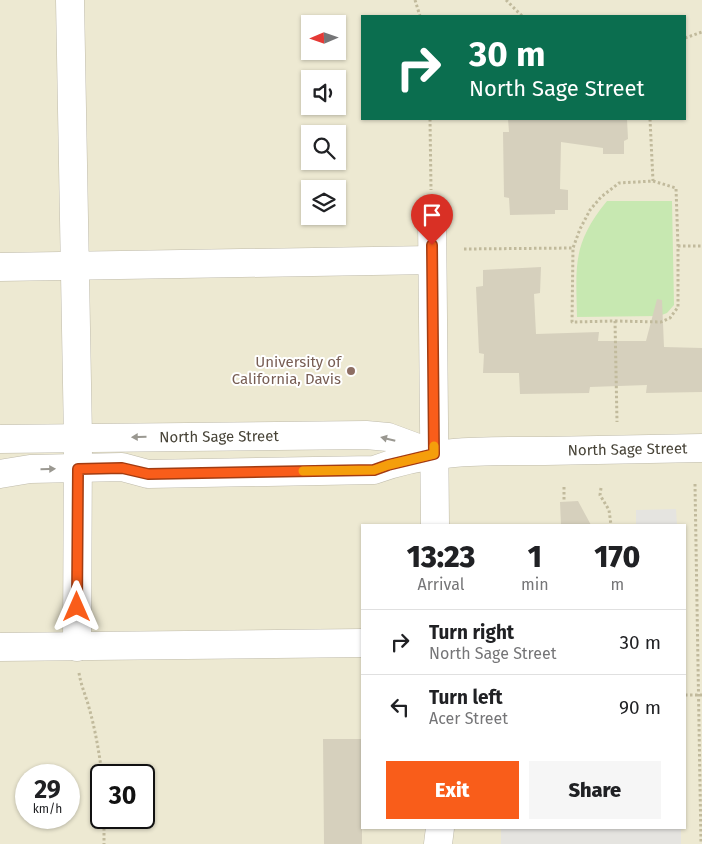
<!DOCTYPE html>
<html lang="en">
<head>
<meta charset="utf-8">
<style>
  :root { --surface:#fff; --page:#f6f6f6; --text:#202124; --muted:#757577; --line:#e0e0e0; --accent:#f95d1a }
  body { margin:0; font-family:"Fira Sans",sans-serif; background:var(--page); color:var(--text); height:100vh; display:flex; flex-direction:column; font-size:19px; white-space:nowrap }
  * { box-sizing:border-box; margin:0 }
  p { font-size:16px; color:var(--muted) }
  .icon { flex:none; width:28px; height:28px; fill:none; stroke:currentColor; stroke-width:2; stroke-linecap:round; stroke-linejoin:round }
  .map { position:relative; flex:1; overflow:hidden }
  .sheet { position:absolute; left:361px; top:524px; width:325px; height:305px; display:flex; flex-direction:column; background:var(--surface); border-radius:0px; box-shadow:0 1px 4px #0004 }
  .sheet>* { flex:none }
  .top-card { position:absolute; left:361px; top:15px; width:325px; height:105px; border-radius:0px; box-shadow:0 1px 4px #0004; background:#0b6e4f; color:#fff; overflow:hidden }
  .needle { width:32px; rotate:268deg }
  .fabs { position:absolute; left:301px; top:15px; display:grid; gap:10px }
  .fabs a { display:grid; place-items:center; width:45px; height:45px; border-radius:0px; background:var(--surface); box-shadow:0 1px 4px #0004; font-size:25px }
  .speed { position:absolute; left:15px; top:764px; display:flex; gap:10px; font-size:25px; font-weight:700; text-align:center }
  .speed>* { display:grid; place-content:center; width:65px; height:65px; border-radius:50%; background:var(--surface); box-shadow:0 1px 4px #0004; line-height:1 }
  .speed small { font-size:12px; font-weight:400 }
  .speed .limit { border:2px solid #111; border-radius:8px; background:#fff; color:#111 }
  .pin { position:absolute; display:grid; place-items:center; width:42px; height:42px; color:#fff; margin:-51px -21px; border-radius:50% 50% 50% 0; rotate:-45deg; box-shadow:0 0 5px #0007 }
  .pin .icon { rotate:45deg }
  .me { position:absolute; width:55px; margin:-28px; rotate:0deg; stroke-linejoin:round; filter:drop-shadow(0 0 4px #0008) }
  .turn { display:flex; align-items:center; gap:18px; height:105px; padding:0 25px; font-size:22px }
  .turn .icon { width:65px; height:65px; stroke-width:2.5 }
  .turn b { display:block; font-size:35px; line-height:42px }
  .eta { display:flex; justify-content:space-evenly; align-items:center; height:85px; text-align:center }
  .eta b { font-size:30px; font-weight:800; line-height:35px }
  .cta { display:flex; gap:10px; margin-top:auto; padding:10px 25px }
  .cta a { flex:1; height:58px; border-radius:0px; background:var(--accent); color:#fff; font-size:20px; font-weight:800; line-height:58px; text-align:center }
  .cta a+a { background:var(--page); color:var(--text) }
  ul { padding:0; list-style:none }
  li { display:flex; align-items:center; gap:15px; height:65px; padding:0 25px; border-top:1px solid var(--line) }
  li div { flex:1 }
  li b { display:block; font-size:19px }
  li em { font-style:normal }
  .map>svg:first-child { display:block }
  .education { fill:#ede9d2; fill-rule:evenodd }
  .green { fill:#c7e8b1 }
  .parking { fill:#e5e4e0 }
  .building { fill:#d6d0bd }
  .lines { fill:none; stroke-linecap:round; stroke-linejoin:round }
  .street-casing { stroke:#bfbbab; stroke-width:29 }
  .path { stroke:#c1ba9c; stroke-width:3; stroke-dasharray:2.5 2.5; stroke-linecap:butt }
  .street { stroke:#fff; stroke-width:28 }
  .oneway { fill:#9a9891 }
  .route-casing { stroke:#a23c11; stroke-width:12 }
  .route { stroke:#f95d1a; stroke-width:9 }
  .slow { stroke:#f59e0b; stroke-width:9 }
  .education-dot { fill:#8d6e63; stroke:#fff; stroke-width:2 }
  .labels { text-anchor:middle; stroke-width:4; stroke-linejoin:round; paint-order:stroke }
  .education-label { font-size:15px; fill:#785e54; stroke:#fff; text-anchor:end }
  .street-label { font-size:15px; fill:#474337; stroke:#fff }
</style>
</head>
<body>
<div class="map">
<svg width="702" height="844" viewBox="0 0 702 844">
  <rect width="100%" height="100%" fill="#f4f2e8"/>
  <path class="education" d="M 0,0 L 702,0 L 702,844 L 0,844 ZM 362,16 L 685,16 L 685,119 L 362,119 ZM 310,24 L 338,24 L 338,51 L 310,51 ZM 310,79 L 338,79 L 338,106 L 310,106 ZM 310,134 L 338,134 L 338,161 L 310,161 ZM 310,189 L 338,189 L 338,216 L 310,216 ZM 362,525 L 685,525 L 685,828 L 362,828 ZM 26,775 L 69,775 L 69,818 L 26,818 ZM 101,775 L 144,775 L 144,818 L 101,818 Z"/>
  <path class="green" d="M 607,201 L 672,201 L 674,305 L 667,313 L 659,316 L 577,317 C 576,265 572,244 607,201 Z"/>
  <path class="parking" d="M 676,509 L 677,525 L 636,525 L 636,510 Z
    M 501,828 L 681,828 L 681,844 L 501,844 Z"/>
  <path class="building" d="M 508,119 L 627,119 L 628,139 L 624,141 L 624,154 L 603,154 L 603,148 L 561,142 L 560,189 L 568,190 L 568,210 L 555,210 L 555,214 L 510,215 L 509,198 L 504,197 L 503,132 L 509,132 Z
    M 541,267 L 540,293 L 534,294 L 536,334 L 599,332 L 598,341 L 646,341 L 657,299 L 662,300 L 664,347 L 702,348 L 702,392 L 646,393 L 647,385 L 590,387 L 589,393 L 520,394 L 519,373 L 483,373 L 484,354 L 479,353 L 476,287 L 483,286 L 483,270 Z
    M 578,501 L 591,525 L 561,525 L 560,502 Z
    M 323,739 L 362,739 L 362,844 L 324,844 Z"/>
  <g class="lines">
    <g class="street-casing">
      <g id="street">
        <path d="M 70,0 L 78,438 L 77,647"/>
        <path d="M 432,215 L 435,525"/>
        <path d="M 0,267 L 432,260"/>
        <path id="s1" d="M 0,439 L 366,435 L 388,437 L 434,454"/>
        <path id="s2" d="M 0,474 L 30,469 L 122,467 L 148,474 L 374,470 C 429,449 487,451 545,451 C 597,450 650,449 702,448"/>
        <path d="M 0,647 L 362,643"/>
        <path d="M 438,844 L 440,828"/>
      </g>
    </g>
    <path class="path" d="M 415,0 L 420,16
      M 506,0 L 522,16
      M 685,38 L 702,32
      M 430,119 L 431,190
      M 650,119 L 653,181
      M 678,246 L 702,246
      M 464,249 L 573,248
      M 615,321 L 661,322 L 670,318 L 678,307 L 678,246 L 676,188 L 653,181 L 619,183 L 601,197 L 590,210 L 580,229 L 573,248 L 572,322 L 615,321 L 617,422
      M 695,484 L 701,844
      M 564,487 L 564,502
      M 601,488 L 600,495 L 609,510 L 611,525
      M 79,673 C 81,685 85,694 88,704 C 95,728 99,751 102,775
      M 685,695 L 702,695
      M 104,818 L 104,844"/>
    <use href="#street" class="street"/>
  </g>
  <defs><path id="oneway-solid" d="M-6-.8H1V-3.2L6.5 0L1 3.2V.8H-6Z" transform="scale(1.25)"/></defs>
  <g class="oneway">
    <use href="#oneway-solid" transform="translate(139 437) rotate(179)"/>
    <use href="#oneway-solid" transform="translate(388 439) rotate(-166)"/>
    <use href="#oneway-solid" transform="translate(48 469) rotate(-1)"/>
  </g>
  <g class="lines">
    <g class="route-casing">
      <path id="route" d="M 77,607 L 78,469 L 122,468 L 148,474 L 374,470 L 388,465 L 434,454 L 432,245"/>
    </g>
    <use href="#route" class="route"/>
    <path class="slow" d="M 303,471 L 374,470 L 388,465 L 434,454 L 434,446"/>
  </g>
  <circle class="education-dot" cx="351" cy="371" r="5"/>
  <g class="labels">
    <g class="education-label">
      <text x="341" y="367">University of<tspan x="341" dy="17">California, Davis</tspan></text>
    </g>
    <g class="street-label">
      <text dy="5" stroke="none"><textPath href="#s1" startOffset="219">North Sage Street</textPath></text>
      <text dy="5" stroke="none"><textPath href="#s2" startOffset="631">North Sage Street</textPath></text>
    </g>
  </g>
</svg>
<div class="fabs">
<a><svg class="needle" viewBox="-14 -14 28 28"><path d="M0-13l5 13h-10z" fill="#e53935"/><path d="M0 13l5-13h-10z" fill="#757577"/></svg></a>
<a><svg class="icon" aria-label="sound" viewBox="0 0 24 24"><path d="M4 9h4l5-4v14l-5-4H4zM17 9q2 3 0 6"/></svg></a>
<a><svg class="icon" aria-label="search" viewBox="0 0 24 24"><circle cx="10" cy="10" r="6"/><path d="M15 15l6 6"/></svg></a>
<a><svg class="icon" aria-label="layers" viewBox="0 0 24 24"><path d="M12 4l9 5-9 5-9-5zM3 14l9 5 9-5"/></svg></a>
</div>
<div class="speed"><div>29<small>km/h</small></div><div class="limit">30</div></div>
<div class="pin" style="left:432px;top:245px;background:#d93025"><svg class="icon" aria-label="arrive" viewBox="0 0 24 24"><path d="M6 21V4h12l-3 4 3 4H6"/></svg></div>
<svg class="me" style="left:77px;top:607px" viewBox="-20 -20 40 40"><path d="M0-17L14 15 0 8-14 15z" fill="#f95d1a" stroke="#fff" stroke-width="4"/></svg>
<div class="top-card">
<div class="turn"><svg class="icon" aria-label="right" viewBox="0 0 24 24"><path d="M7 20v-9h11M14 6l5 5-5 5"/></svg><div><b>30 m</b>North Sage Street</div></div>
</div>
<section class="sheet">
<div class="eta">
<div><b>13:23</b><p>Arrival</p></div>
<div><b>1</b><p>min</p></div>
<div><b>170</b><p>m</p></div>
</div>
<ul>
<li><svg class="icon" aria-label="right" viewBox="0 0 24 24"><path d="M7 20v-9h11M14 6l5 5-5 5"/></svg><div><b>Turn right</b><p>North Sage Street</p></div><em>30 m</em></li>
<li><svg class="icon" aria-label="left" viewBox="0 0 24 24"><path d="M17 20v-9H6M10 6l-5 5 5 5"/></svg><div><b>Turn left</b><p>Acer Street</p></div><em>90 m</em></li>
</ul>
<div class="cta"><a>Exit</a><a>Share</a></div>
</section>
</div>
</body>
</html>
